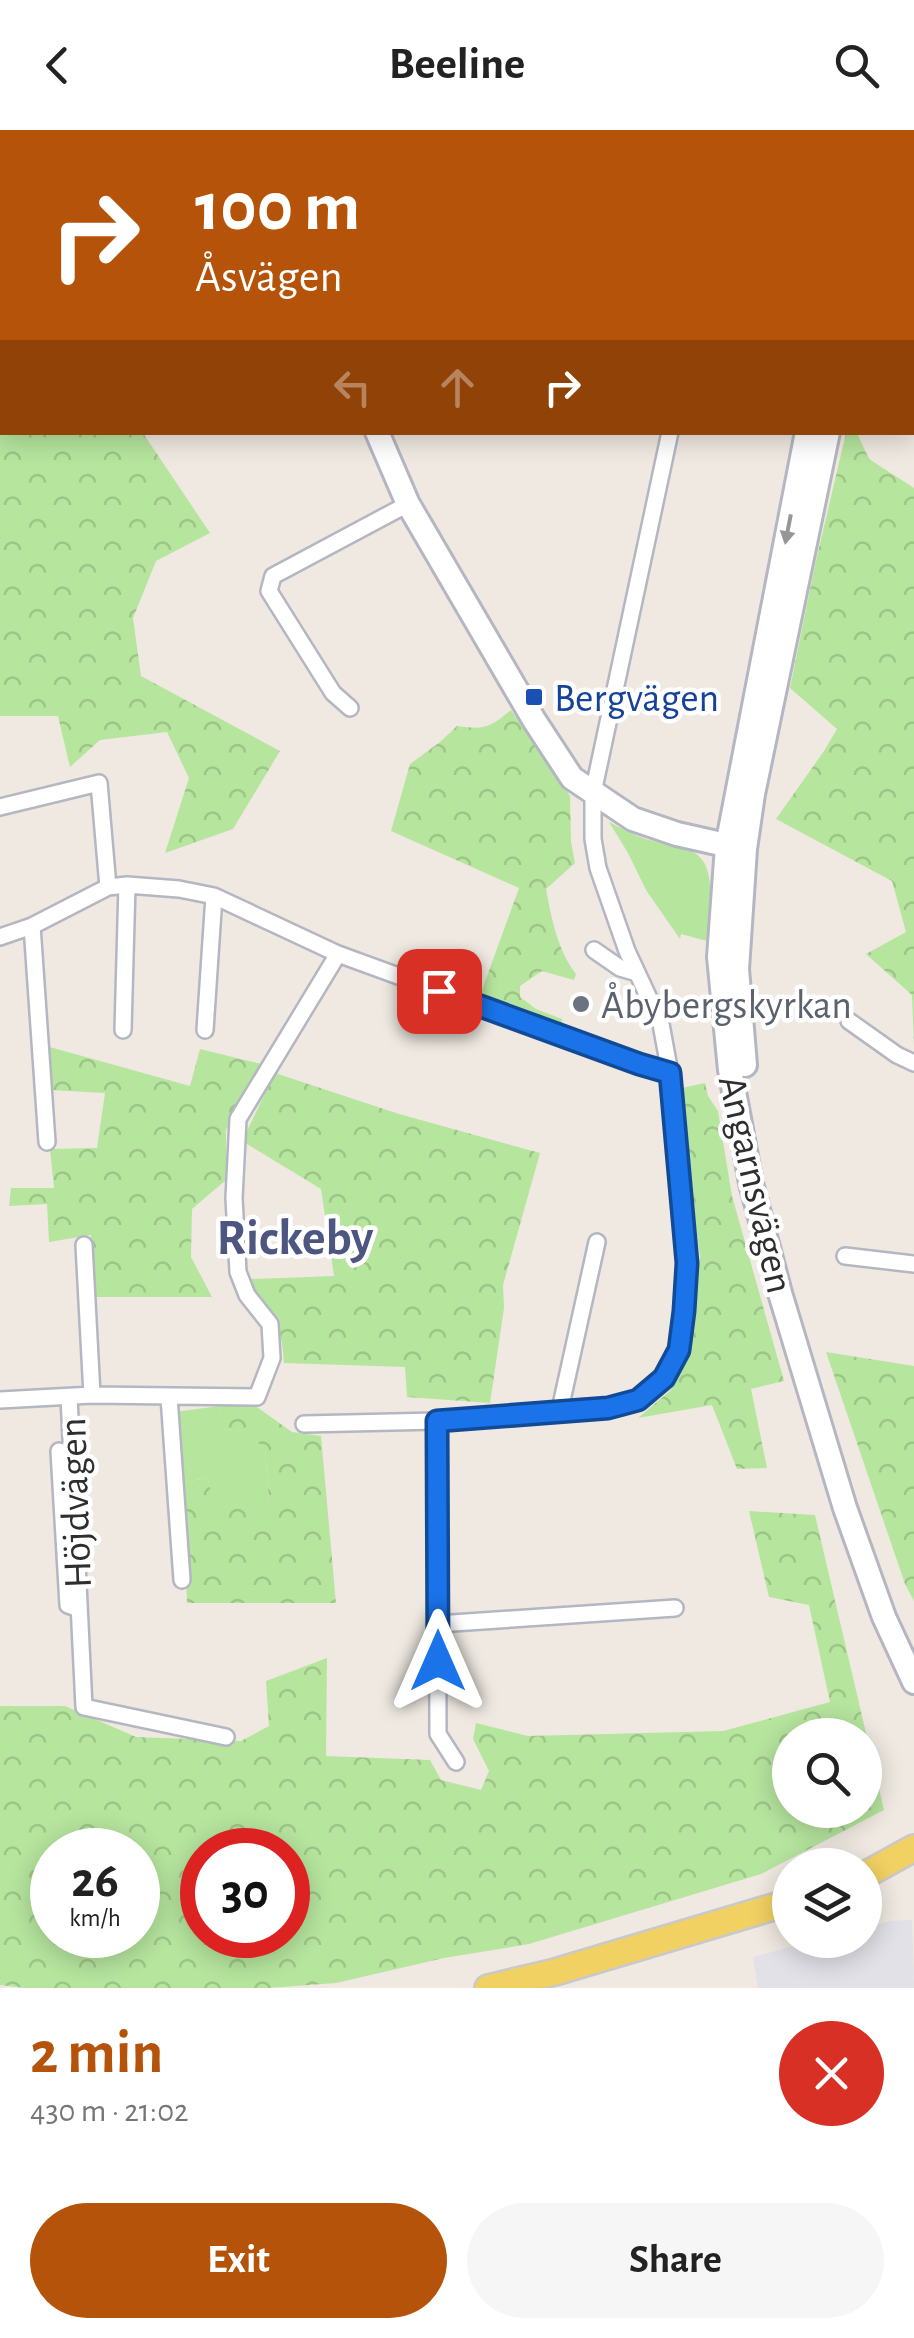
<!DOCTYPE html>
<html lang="en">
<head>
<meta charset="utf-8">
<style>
  :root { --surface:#fff; --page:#f6f6f6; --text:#222; --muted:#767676; --accent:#b45309 }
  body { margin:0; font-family:"Alegreya Sans",sans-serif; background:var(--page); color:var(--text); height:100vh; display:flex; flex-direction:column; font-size:38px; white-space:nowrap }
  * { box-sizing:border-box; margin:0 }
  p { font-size:32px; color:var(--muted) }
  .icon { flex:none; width:55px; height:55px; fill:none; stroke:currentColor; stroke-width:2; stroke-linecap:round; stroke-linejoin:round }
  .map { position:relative; height:1858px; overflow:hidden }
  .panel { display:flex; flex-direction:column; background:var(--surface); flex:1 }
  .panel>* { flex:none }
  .hud { position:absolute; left:0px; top:0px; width:915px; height:305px; box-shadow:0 5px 25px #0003; background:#b45309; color:#fff; overflow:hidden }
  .controls { position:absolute; left:772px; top:1588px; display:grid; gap:20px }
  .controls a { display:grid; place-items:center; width:110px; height:110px; border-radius:50%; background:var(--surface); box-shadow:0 5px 25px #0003; font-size:50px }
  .speed { position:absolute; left:30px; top:1698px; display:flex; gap:20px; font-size:50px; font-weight:700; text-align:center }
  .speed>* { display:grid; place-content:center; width:130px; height:130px; border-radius:50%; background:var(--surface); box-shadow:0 5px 25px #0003; line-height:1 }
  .speed small { font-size:25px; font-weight:400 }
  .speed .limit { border:15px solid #d22; background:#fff; color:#111 }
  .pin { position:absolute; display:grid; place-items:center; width:85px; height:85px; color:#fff; margin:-42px; border-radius:20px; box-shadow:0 5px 15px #0006 }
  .me { position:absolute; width:110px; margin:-55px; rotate:0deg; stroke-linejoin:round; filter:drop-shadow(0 0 8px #0008) }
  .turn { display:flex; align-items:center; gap:35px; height:210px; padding:0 30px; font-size:45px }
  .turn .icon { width:130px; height:130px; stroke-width:2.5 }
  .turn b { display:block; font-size:70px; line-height:85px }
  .lanes { display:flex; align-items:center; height:95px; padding:0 30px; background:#0003; justify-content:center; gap:50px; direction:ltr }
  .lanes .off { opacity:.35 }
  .round { display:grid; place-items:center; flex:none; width:105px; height:105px; border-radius:52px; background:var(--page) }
  .summary { display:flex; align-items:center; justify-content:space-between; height:170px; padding:0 30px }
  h1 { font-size:60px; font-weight:700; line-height:75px; color:var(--accent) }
  .action { display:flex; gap:20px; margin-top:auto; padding:20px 30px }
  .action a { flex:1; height:115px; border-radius:60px; background:var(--accent); color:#fff; font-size:40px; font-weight:700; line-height:115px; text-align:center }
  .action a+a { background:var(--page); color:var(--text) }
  header { display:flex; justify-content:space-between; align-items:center; height:130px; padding:0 30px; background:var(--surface); font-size:45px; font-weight:700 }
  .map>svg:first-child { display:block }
  .industrial { fill:#e3e1e8 }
  .grass { fill:#b6e59e }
  .forest { fill:url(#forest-crowns); fill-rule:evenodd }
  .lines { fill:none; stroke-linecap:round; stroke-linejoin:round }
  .street-casing { stroke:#b4b7c1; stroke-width:20 }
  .secondary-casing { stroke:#b4b7c1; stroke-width:28 }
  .primary-casing { stroke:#c9c9c9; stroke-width:30 }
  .street { stroke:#fff; stroke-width:15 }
  .secondary { stroke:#fff; stroke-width:22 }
  .primary { stroke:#f2d163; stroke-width:25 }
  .oneway { fill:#969696 }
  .route-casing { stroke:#114b97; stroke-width:25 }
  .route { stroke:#1a73e8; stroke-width:18 }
  .transit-dot { fill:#1a4fb4; stroke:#fff; stroke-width:4 }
  .worship-dot { fill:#6b7280; stroke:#fff; stroke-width:4 }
  .labels { text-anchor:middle; stroke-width:9; stroke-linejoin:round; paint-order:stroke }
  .transit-label { font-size:40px; fill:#164399; stroke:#fff; text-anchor:start }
  .worship-label { font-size:40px; fill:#5b616d; stroke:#fff; text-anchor:start }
  .street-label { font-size:40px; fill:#2e2e2e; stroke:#fff }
  .district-label { font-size:50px; font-weight:bold; fill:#4d5680; stroke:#fff }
</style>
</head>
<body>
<header><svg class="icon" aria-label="back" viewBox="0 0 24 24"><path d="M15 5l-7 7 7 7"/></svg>Beeline<svg class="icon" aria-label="search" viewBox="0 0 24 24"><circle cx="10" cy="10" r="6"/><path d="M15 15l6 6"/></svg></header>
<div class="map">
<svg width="914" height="1858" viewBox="0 0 914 1858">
  <defs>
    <pattern id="forest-crowns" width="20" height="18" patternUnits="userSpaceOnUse" patternTransform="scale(2.5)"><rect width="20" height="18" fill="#b6e59e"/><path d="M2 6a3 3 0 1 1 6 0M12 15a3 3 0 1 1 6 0" fill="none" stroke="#9dc588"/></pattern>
  </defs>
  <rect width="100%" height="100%" fill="#efe9e1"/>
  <path class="industrial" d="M 912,1790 L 914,1858 L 758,1858 L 753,1827 L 817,1810 L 865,1810 L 865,1798 L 890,1791 Z"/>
  <path class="grass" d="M 609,692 C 621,698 633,705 646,709 C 667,716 698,713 707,739 C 714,761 708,789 707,811 L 681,804 L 680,809 L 646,760 L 628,723 Z
    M 219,1276 L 223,1299 L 246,1301 L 265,1318 L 269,1371 L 211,1370 L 208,1348 L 183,1352 L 175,1282 Z"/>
  <path class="forest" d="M 0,209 L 2,209 L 2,302 L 143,303 L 210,403 L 156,431 L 133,488 L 141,546 L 280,621 L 233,699 L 165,723 L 189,648 L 167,602 L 100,610 L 70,637 L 58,586 L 0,586 Z
    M 846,303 L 857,303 L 869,329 L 914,358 L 914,916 L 912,865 L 866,824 L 906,802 L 892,751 L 776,689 L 824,621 L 837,599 L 790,558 L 815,435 Z
    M 511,580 L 570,666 L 571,712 L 575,733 L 546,759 C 552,790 557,819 576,844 L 574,850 L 542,841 L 520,856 L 520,867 L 536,879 L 562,889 L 562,902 L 478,871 L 519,758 L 391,701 L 410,634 L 440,612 L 457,596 C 484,600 490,598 511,580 Z
    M 46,916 L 190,956 L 200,919 L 261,934 L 226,1000 L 226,1050 L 192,1079 L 191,1127 L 212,1167 L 93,1167 L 91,1105 L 49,1112 L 47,1074 L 9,1076 L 11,1058 L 54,1058 L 50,1019 L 97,1018 L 105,963 L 49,960 Z
    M 275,943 L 399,984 L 540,1023 L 503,1155 L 504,1178 L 490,1273 L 407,1267 L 405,1237 L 284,1233 C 282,1202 278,1185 253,1164 L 251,1149 L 334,1146 L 321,1059 L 242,1011 Z
    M 705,953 L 708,966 L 718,981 L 732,1066 L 784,1251 L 751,1259 L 767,1338 L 737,1339 L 712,1275 L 638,1288 L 671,1260 L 690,1217 L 700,1127 L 688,1033 L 682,958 Z
    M 826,1222 L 914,1236 L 914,1471 L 905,1454 Z
    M 254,1275 L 292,1302 L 321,1306 L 336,1473 L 187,1473 L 183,1352 L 208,1348 L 212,1370 L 269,1370 L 265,1319 L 246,1301 L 222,1299 L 219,1276 Z
    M 749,1381 L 815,1385 L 884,1680 L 761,1744 L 529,1814 L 444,1828 L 336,1853 L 269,1858 L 24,1858 L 0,1855 L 0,1576 L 65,1576 L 136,1607 L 241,1611 L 269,1596 L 266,1551 L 327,1528 L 326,1626 L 430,1630 L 441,1650 L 481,1660 L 489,1641 L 473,1609 L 476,1593 L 528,1606 L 723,1601 L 830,1572 L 809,1475 L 769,1467 ZM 790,1605 L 865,1605 L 865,1680 L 790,1680 ZM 52,1720 L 138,1720 L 138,1805 L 52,1805 ZM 202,1720 L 288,1720 L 288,1805 L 202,1805 Z"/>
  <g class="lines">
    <g class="street-casing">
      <path id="street" d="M 460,2 L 460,0
        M 737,2 L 738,0
        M 914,119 L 914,118
        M 912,175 L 914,176
        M 350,578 L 333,563 L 269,461 L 273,446 L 408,374
        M 0,677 L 99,653 L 108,757
        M 32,796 L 47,1012
        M 0,807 L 32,796 L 108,757 L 127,755 L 179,759 L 214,766 L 338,824 L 639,934 L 670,943
        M 594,820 L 620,838 L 637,843
        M 849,891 L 897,925 L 914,933
        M 123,900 L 127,755
        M 205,900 L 214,766
        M 84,1115 L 92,1265
        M 845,1126 L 914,1134
        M 69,1267 L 84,1577 L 226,1607
        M 169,1267 L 182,1450
        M 0,1270 L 92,1265 L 257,1267 L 272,1228 L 270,1194 L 247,1165 L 238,1142 L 234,1068 L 238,989 L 338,824
        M 559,1284 L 597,1112
        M 304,1294 L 437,1291
        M 59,1321 L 68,1475 L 79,1479
        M 438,1494 L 675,1478
        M 456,1632 L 438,1604 L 437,1291 L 608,1278 L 639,1270 L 665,1248 L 679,1220 L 687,1133 L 670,943 L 661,894 L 627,821 L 598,738 L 593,709 L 593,663 L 670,302"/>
    </g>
    <g class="secondary-casing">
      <path id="secondary" d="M 870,2 L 871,0
        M 893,2 L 893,0
        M 0,28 L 2,29
        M 377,302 L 408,374 L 534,590 L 572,648 L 633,689 L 677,704 L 739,718
        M 807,302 L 727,716 L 719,827 L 730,940 L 751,1053 L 780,1163 L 845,1378 L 884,1487 L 914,1552
        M 745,935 L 737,839 L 745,719 L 753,664 L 828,302"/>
    </g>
    <g class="primary-casing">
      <path id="primary" d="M 865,1745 L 914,1718
        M 488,1858 L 555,1842 L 790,1772"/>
    </g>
    <use href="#street" class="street"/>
    <use href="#secondary" class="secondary"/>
    <use href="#primary" class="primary"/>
  </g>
  <defs><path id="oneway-solid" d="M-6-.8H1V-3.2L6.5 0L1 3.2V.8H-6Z" transform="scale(2.5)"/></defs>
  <use class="oneway" href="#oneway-solid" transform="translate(788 399) rotate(101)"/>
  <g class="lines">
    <g class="route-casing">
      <path id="route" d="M 438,1531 L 437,1291 L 608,1278 L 638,1270 L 664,1248 L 679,1220 L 684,1181 L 687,1133 L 670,943 L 639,934 L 439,861"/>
    </g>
    <use href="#route" class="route"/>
  </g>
  <rect class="transit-dot" x="524" y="557" width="20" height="20" rx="5"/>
  <circle class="worship-dot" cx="581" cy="874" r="10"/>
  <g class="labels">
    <g class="transit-label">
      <text x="554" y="581">Bergvägen</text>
    </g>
    <g class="worship-label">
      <text x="601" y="888">Åbybergskyrkan</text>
    </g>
    <g class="street-label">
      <text transform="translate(757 1054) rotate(77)" y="14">Angarnsvägen</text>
      <text transform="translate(74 1373) rotate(-92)" y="14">Höjdvägen</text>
    </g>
    <g class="district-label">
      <text x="295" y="1124">Rickeby</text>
    </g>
  </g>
</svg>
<div class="controls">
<a><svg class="icon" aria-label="search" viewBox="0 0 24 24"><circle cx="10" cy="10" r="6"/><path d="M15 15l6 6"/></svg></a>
<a><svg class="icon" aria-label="layers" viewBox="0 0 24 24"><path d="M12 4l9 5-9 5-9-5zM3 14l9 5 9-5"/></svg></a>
</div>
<div class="speed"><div>26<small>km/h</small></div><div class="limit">30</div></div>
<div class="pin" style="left:439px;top:861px;background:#d93025"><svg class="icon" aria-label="arrive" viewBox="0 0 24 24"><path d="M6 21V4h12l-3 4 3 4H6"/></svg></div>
<svg class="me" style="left:438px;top:1531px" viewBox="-20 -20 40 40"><path d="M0-17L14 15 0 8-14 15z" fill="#1a73e8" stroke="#fff" stroke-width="4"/></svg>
<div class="hud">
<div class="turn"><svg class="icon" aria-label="right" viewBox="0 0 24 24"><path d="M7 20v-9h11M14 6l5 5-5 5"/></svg><div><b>100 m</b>Åsvägen</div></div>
<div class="lanes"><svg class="icon off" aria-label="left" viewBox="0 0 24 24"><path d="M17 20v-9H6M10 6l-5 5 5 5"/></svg><svg class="icon off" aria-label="ahead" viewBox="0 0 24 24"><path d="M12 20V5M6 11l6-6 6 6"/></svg><svg class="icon" aria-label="right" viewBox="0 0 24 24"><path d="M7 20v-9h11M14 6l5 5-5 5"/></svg></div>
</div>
</div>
<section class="panel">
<div class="summary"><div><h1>2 min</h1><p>430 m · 21:02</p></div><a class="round" style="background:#d93025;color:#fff"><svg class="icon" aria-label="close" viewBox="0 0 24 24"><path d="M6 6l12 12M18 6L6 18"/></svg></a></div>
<div class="action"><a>Exit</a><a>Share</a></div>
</section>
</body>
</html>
